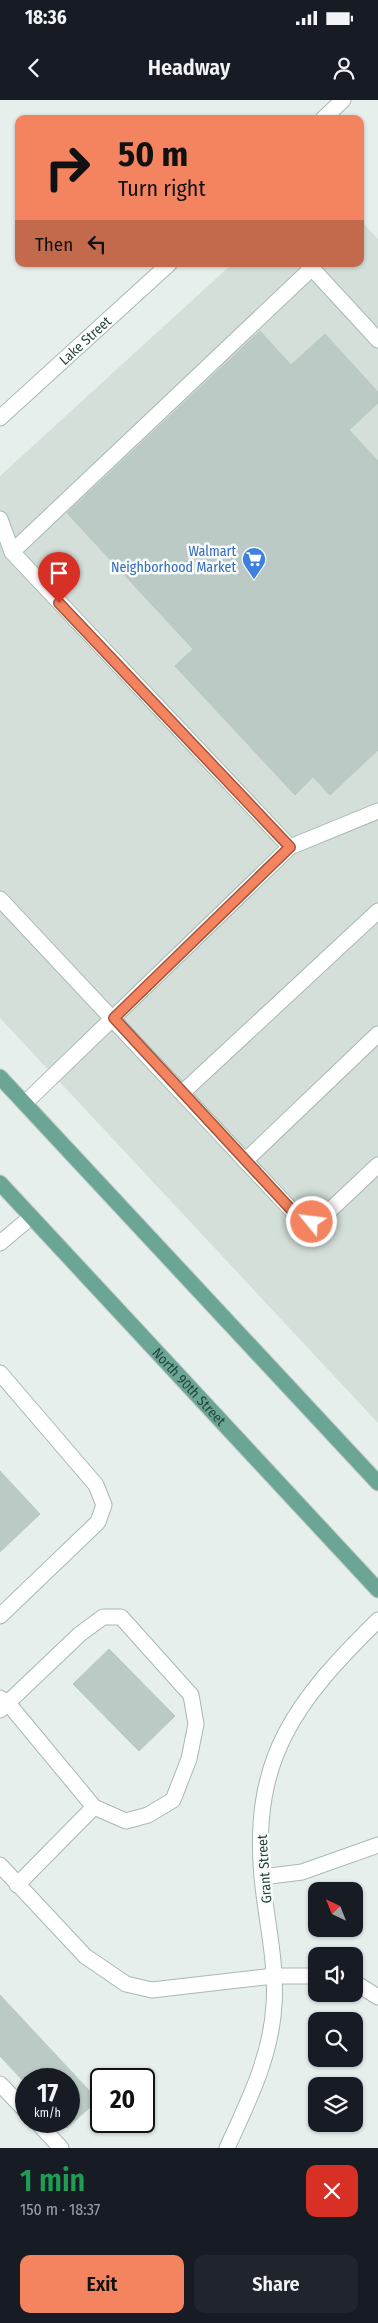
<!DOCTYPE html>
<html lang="en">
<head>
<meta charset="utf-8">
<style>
  :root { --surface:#171b24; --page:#20242c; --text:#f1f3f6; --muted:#9ea1a6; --accent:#f4845f }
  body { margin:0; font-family:"Fira Sans Condensed",sans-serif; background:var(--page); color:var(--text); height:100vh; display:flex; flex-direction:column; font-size:19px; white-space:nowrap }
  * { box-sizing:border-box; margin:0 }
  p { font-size:16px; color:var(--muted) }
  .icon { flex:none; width:28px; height:28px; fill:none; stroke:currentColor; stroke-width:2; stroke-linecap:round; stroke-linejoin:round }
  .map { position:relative; height:2048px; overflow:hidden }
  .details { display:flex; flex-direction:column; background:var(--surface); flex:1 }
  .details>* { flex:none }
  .hud { position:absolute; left:15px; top:15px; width:349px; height:152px; border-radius:10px; box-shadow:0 1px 4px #0004; background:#f4845f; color:#111; overflow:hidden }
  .needle { width:32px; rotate:317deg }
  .buttons { position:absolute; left:308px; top:1782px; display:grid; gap:10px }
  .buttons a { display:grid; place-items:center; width:55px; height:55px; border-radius:10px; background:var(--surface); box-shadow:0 1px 4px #0004; font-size:25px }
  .speed { position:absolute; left:15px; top:1968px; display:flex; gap:10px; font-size:25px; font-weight:700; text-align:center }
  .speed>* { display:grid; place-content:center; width:65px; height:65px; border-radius:50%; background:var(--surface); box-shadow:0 1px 4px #0004; line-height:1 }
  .speed small { font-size:12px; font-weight:400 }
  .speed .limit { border:2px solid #111; border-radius:8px; background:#fff; color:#111 }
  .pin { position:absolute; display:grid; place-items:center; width:42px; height:42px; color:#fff; margin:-51px -21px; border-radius:50% 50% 50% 0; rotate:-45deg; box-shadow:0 0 5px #0007 }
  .pin .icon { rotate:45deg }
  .me { position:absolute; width:55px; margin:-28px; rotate:299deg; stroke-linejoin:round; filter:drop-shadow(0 0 4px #0008) }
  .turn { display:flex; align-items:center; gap:18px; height:105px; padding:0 20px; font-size:22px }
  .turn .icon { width:65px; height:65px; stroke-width:2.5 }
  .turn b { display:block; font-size:35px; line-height:42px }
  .then { display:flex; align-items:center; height:48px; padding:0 20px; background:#0003; gap:10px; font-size:19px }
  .round { display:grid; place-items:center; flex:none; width:52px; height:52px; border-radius:10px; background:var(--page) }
  .summary { display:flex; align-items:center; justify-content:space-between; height:85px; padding:0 20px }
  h1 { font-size:30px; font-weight:600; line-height:38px; color:#1e9e55 }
  .action { display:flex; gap:10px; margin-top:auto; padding:10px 20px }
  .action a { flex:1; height:58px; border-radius:10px; background:var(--accent); color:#111; font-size:20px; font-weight:600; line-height:58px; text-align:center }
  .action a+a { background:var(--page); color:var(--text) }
  .status { display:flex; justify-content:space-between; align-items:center; height:35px; padding:0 25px; background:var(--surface); direction:ltr }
  .status svg { height:14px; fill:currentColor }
  header { display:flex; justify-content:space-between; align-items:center; height:65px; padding:0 20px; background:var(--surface); font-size:22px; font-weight:600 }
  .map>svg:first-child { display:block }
  .built { fill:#d4dfda }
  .building { fill:#bbcac4; stroke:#b8c9c2 }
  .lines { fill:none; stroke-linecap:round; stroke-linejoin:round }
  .minor-casing { stroke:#a8b8b2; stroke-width:17 }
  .major-casing { stroke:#c2cac8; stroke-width:17 }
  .minor { stroke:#fff; stroke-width:15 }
  .major { stroke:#6aa596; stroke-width:15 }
  .route-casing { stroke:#9f563e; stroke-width:12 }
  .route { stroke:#f4845f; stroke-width:9 }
  .labels { text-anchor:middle; stroke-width:5; stroke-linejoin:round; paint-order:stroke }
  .street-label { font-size:14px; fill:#24423a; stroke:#f7fbf9 }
  .shop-label { font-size:14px; fill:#366cbe; stroke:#f7fbf9; text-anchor:end }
</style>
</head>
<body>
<div class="status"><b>18:36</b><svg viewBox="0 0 49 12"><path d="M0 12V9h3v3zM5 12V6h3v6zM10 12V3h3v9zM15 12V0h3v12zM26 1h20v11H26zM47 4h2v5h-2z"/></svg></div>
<header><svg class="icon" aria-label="back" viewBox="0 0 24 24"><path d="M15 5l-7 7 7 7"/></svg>Headway<svg class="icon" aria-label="person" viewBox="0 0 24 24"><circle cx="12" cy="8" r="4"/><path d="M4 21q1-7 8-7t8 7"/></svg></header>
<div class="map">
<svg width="378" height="2048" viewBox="0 0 378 2048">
  <rect width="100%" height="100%" fill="#e6efeb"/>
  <path class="built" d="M 360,120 L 378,139 L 378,1323 L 0,918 L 0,376 L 232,164 L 360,164 Z"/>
  <path class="building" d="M 260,231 L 291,265 L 325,234 L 378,292 L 378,303 L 349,330 L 378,361 L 378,650 L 330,695 L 313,677 L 295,695 L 175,566 L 193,549 L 67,413 Z
    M 0,1371 L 40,1414 L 0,1452 Z
    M 109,1549 L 175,1616 L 139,1651 L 73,1584 Z
    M 0,1895 L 98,2000 L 67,2028 L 61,2021 L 69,2021 L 69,1979 L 26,1979 L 26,1984 L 0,1956 Z"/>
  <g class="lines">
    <g class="minor-casing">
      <g id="minor">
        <path d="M 323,19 L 343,0"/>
        <path d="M 308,164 L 378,240"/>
        <path id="s1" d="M 0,318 L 169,164"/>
        <path d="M 0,419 L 12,452 L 290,747 L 25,1003"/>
        <path d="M 12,452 L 312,168"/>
        <path d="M 290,747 L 378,711"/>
        <path d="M 0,799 L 298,1117 L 312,1122 L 326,1114 L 378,1065"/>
        <path d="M 182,993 L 378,811"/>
        <path d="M 245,1061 L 378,934"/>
        <path d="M 0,1143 L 31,1117"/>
        <path d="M 0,1273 L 96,1385 L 104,1405 L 98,1422 L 0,1516"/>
        <path d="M 0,1598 L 7,1602 L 94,1707 L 17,1785"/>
        <path d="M 0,1610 L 80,1534 L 103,1517 L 121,1517 L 191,1595 L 196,1624 L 189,1659 L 173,1700 L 148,1715 L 126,1721 L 94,1707"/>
        <path d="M 0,1765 L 85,1856 L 126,1884 L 152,1890 L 274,1876 L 316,1876"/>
        <path d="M 262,1777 L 302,1772 L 378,1745"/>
        <path d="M 354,1882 L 378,1897"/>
        <path d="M 0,1984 L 26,2011"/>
        <path d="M 36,2021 L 61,2048"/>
        <path d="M 227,2048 C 248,2002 271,1957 274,1905 C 277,1862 266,1820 262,1777 C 251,1657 297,1600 378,1520"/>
      </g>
    </g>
    <g class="major-casing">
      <g id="major">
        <path d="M 0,977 L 378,1383"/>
        <path id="s2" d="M 0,1083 L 378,1490"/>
      </g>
    </g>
    <use href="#minor" class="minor"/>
    <use href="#major" class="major"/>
  </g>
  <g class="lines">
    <g class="route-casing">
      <path id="route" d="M 59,503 L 290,747 L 114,918 L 298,1117 L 312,1122"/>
    </g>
    <use href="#route" class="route"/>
  </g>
  <defs>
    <g id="supermarket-pin" transform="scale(1.25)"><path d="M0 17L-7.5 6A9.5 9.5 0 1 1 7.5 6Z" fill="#3f7fe0" stroke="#f7fbf9"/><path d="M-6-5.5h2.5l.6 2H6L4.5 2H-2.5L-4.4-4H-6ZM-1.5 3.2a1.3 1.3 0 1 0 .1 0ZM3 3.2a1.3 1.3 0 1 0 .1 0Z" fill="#fff"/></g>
  </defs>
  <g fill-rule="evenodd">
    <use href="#supermarket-pin" x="254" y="459"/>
  </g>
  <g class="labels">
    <g class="street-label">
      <text dy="5" stroke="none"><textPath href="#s1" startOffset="115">Lake Street</textPath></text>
      <text dy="5" stroke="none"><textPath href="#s2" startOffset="278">North 90th Street</textPath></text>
      <text transform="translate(264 1769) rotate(-94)" y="5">Grant Street</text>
    </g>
    <g class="shop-label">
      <text x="236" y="456">Walmart<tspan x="236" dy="16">Neighborhood Market</tspan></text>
    </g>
  </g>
</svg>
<div class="buttons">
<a><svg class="needle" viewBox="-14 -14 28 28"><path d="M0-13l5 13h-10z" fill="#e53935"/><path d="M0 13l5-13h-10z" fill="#9ea1a6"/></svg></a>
<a><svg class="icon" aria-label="sound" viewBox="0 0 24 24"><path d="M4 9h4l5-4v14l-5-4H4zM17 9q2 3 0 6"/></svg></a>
<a><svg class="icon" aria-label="search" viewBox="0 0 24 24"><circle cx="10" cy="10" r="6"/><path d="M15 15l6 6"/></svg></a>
<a><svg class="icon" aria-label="layers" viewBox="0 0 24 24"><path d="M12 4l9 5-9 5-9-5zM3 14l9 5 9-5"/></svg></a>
</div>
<div class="speed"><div>17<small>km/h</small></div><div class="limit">20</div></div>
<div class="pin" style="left:59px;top:503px;background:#d93025"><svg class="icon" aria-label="arrive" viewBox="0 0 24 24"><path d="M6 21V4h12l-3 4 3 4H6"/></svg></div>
<svg class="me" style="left:312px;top:1122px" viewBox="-20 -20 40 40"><circle r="17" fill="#f4845f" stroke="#fff" stroke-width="3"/><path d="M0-11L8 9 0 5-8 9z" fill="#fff"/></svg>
<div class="hud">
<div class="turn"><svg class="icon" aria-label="right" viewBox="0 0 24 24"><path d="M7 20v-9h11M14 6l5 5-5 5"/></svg><div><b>50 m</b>Turn right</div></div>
<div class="then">Then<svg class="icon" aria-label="left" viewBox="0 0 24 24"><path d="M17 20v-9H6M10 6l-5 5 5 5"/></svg></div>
</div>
</div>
<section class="details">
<div class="summary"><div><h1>1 min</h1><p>150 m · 18:37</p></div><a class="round" style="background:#d93025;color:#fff"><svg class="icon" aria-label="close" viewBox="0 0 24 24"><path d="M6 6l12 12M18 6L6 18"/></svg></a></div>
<div class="action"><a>Exit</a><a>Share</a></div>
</section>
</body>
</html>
